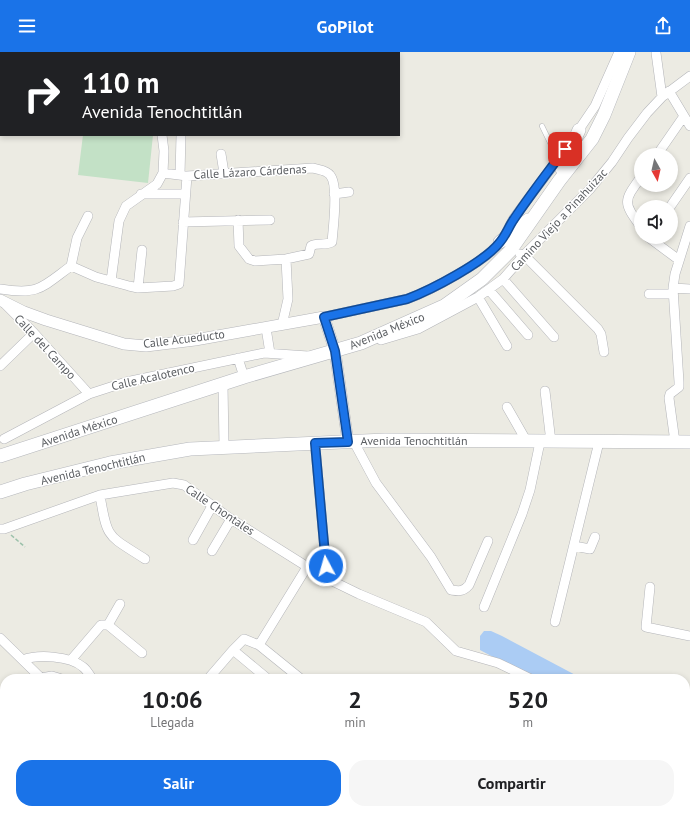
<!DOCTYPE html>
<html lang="es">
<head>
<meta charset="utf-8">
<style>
  :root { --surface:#fff; --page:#f6f6f6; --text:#202124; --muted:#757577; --accent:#1a73e8 }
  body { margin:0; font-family:"PT Sans",sans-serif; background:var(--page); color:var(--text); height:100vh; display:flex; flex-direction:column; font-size:15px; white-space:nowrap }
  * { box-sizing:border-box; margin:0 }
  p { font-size:13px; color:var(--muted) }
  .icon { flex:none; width:22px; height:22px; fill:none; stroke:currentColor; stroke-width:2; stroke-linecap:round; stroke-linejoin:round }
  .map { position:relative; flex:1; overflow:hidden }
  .panel { position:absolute; left:0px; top:622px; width:690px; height:140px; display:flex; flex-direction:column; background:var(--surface); border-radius:16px 16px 0 0; box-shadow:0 2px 6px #0003 }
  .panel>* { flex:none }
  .banner { position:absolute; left:0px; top:0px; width:400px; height:84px; box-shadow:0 2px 6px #0003; background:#202124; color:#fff; overflow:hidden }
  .needle { width:26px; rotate:172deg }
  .controls { position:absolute; left:634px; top:96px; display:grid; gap:8px }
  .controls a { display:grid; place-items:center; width:44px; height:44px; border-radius:50%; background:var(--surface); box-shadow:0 2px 6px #0003; font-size:20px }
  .pin { position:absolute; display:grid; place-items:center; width:34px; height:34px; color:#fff; margin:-17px; border-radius:8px; box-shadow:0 2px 6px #0006 }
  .me { position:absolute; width:44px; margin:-22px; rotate:354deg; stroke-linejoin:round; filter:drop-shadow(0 0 3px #0008) }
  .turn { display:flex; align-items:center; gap:14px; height:84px; padding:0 16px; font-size:18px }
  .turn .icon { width:52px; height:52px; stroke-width:2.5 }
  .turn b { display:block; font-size:28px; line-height:34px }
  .eta { display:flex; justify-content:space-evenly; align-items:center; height:68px; text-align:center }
  .eta b { font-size:24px; font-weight:800; line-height:28px }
  .primary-button { display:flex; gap:8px; margin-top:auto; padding:8px 16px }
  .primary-button a { flex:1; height:46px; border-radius:16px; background:var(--accent); color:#fff; font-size:16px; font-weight:800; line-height:46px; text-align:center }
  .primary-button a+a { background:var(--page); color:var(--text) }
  header { display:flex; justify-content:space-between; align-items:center; height:52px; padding:0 16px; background:var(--accent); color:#fff; font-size:18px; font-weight:800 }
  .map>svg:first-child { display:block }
  .green { fill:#c3e1c6 }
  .water { fill:#abccf4 }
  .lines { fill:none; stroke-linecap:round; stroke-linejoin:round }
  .service-casing { stroke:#b4b5b9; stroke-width:5.5 }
  .minor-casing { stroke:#b4b5b9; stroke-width:10 }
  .tertiary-casing { stroke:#b4b5b9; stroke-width:12 }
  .secondary-casing { stroke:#b5b7bc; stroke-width:14 }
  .path { stroke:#9cc1ab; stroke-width:1.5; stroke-dasharray:4 2; stroke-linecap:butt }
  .service { stroke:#fff; stroke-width:4.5 }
  .minor { stroke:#fff; stroke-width:9 }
  .tertiary { stroke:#fff; stroke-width:11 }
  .secondary { stroke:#fff; stroke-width:13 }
  .route-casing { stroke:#114b97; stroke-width:10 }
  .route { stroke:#1a73e8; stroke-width:7 }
  .labels { text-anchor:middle; stroke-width:3; stroke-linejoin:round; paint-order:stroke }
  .street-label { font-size:12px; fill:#5b5e62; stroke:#fff }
</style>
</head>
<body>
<header><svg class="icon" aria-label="menu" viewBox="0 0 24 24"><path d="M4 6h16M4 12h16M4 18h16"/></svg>GoPilot<svg class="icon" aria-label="share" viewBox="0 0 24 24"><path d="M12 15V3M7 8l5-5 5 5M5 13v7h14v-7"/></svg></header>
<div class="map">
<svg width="690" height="762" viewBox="0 0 690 762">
  <rect width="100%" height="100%" fill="#ecebe3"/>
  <path class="green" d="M 83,83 L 153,83 L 148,131 L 78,123 Z"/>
  <path class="water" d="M 484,579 L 491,579 L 502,584 L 583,627 L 534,627 L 480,598 L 480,584 Z"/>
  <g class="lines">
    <g class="service-casing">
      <path id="service" d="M 542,74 L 558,107"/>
    </g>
    <g class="minor-casing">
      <path id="minor" d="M 150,0 L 151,1
        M 213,1 L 213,0
        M 656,1 L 662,45
        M 669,39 L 690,74
        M 576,82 L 595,54 L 619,0
        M 162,83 L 164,99 L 163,121 L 187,124 L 313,116 C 319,118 326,118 330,123 C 339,133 333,177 332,190 C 325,194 317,190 311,194 L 309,202 L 286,207 L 255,209 L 249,207 L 239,194 L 238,168
        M 221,102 L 224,121
        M 657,103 L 684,64
        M 180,123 L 181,83
        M 641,125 C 623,150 623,150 641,175
        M 141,142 L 185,142
        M 334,142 L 349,140
        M 670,155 L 690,126
        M 183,170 L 270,168
        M 648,185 L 679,208
        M 520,202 L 524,203 L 598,277 L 601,282 L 604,300
        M 71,214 L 77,186 L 88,164
        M 503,227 L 554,285
        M 111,229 L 119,169 L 126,154 L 157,132 L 163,121
        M 138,236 L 142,198
        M 673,236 L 690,237
        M 0,237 C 39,243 41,236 71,214 L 96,225 L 129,234 L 138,236 L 173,234 L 179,232 L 187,124
        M 489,238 L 528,283
        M 649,242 L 672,242
        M 478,245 L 507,294
        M 6,253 L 34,281 L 89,342
        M 324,265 L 407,247 C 430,239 486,209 501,190 C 506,183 509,174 514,166 C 532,141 551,117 569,92
        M 282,273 L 288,247 L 286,207
        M 266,276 L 270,301
        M 381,288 L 418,277 L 478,245 L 503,227 L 524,203 L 590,137 L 612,110 L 628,86 L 647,61 L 662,45 L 690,24
        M 238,306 L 244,325
        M 0,314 L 34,281
        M 223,332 L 224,394
        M 545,339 L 551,390
        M 507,355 L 527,390
        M 4,387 L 89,342 L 126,330 L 264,301 L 308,304
        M 354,390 L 376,431 L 431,505 L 451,538 C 459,539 463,540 469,533 L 488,489
        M 675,390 L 669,346 L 670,342 L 679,335 L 679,330 L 673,236 L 675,222 L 690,174
        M 315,391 L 326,514 L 322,524
        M 100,443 C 107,488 108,483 145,507
        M 0,477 L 4,477 L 100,443 L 173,431 L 184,433 L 231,467 L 322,524 L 359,542 L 426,570 L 456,599 L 498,611 L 531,627
        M 193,488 L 212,454
        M 574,494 L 590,497 L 595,485
        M 212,499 L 231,467
        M 650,535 L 646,575 L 690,584
        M 484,555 L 522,462 L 530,438 L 540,390
        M 555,570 L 599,390
        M 108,573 L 120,552
        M 0,586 L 41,626
        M 259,593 L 307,515
        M 233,598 L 268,627
        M 23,608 C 38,602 70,604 83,615 C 86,617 89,622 91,625
        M 71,608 L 101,573 L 108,573 L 142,601
        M 41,626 L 52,624 L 62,627
        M 208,627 L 233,598 L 244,587 L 259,593 L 301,627
        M 0,655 L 5,654
        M 0,724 L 5,728
        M 0,746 L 5,749
        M 15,757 L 22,762
        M 43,757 L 44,758
        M 172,757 L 180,762
        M 405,757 L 406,762
        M 444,757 L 475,762
        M 220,762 L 223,757
        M 337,762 L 339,757
        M 376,762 L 377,757
        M 512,762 L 512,757
        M 603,762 L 604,757"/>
    </g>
    <g class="tertiary-casing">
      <path id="tertiary" d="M 0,248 L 24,260 L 46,268 L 124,292 L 146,294 L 195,288 L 324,265 L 335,299 L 348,390"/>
    </g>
    <g class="secondary-casing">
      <path id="secondary" d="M 562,117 L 579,78
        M 500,190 L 528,168
        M 0,404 L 244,325 L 361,291 L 444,254 L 482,227 L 510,199 L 559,129 L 592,87 L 604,63 L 629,0
        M 0,440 L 25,432 L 110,411 L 190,397 L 385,388 L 690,390"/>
    </g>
    <path class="path" d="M 11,483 L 25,495"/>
    <use href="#service" class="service"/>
    <use href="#minor" class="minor"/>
    <use href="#tertiary" class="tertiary"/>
    <use href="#secondary" class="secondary"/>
  </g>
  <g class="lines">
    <g class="route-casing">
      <path id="route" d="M 326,514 L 315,391 L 348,390 L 335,299 L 324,265 L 407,247 C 431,238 485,210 500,190 C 506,183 509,174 514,167 C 530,143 548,120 565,97"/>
    </g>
    <use href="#route" class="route"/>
  </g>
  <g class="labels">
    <g class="street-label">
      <text transform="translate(250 120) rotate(-3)" y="4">Calle Lázaro Cárdenas</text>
      <text transform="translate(559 168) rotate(-47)" y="4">Camino Viejo a Pinahuizac</text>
      <text transform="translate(387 279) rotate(-22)" y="4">Avenida México</text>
      <text transform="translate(184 287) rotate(-7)" y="4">Calle Acueducto</text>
      <text transform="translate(45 295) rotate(47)" y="4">Calle del Campo</text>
      <text transform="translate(153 325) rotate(-13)" y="4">Calle Acalotenco</text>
      <text transform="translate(79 379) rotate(-18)" y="4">Avenida México</text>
      <text x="414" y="393">Avenida Tenochtitlán</text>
      <text transform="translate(93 417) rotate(-13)" y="4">Avenida Tenochtitlán</text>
      <text transform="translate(220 458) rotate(34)" y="4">Calle Chontales</text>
    </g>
  </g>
</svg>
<div class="controls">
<a><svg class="needle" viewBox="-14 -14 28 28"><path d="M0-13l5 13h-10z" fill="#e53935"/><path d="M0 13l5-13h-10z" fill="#757577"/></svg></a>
<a><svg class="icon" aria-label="sound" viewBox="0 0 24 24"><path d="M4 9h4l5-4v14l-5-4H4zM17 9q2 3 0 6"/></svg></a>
</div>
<div class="pin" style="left:565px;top:97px;background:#d93025"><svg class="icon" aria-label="arrive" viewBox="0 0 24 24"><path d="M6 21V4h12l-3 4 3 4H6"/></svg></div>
<svg class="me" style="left:326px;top:514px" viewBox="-20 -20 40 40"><circle r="17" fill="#1a73e8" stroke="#fff" stroke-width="3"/><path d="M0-11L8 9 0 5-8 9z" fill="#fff"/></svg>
<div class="banner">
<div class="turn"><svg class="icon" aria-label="right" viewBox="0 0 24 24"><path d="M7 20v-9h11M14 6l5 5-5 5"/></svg><div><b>110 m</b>Avenida Tenochtitlán</div></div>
</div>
<section class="panel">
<div class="eta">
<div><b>10:06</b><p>Llegada</p></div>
<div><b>2</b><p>min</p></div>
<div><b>520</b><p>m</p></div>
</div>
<div class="primary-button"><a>Salir</a><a>Compartir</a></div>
</section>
</div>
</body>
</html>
